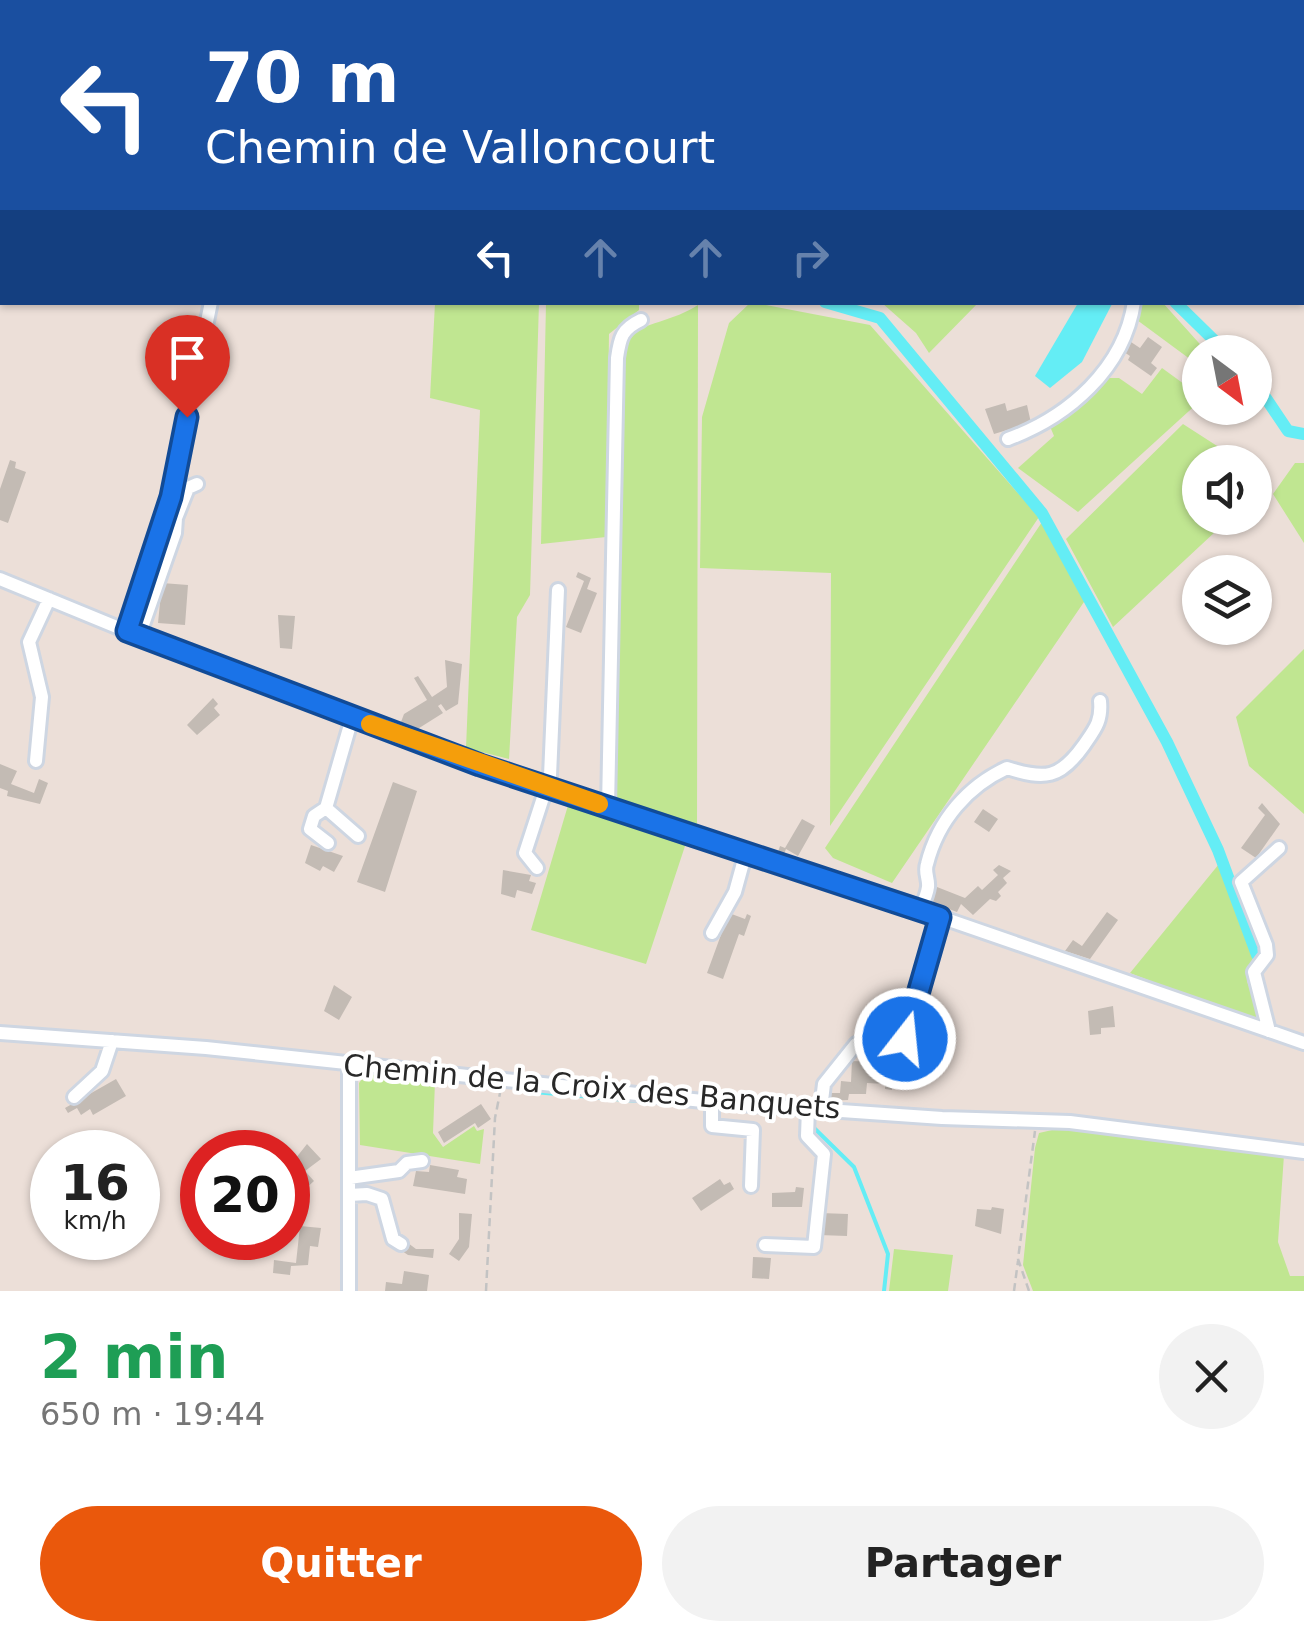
<!DOCTYPE html>
<html lang="fr">
<head>
<meta charset="utf-8">
<style>
  :root { --surface:#fff; --page:#f2f2f2; --text:#222; --muted:#767676; --accent:#ea580c }
  body { margin:0; font-family:"DejaVu Sans",sans-serif; background:var(--page); color:var(--text); height:100vh; display:flex; flex-direction:column; font-size:38px; white-space:nowrap }
  * { box-sizing:border-box; margin:0 }
  p { font-size:32px; color:var(--muted) }
  .icon { flex:none; width:55px; height:55px; fill:none; stroke:currentColor; stroke-width:2; stroke-linecap:round; stroke-linejoin:round }
  .map { position:relative; height:1291px; overflow:hidden }
  .details { display:flex; flex-direction:column; background:var(--surface); flex:1 }
  .details>* { flex:none }
  .banner { position:absolute; left:0px; top:0px; width:1305px; height:305px; box-shadow:0 2px 8px #0004; background:#1a4fa0; color:#fff; overflow:hidden }
  .needle { width:65px; rotate:148deg }
  .buttons { position:absolute; left:1182px; top:335px; display:grid; gap:20px }
  .buttons a { display:grid; place-items:center; width:90px; height:90px; border-radius:50%; background:var(--surface); box-shadow:0 2px 8px #0004; font-size:50px }
  .speed { position:absolute; left:30px; top:1130px; display:flex; gap:20px; font-size:50px; font-weight:700; text-align:center }
  .speed>* { display:grid; place-content:center; width:130px; height:130px; border-radius:50%; background:var(--surface); box-shadow:0 2px 8px #0004; line-height:1 }
  .speed small { font-size:25px; font-weight:400 }
  .speed .limit { border:15px solid #d22; background:#fff; color:#111 }
  .pin { position:absolute; display:grid; place-items:center; width:85px; height:85px; color:#fff; margin:-102px -42px; border-radius:50% 50% 50% 0; rotate:-45deg; box-shadow:0 0 10px #0007 }
  .pin .icon { rotate:45deg }
  .me { position:absolute; width:110px; margin:-55px; rotate:16deg; stroke-linejoin:round; filter:drop-shadow(0 0 8px #0008) }
  .turn { display:flex; align-items:center; gap:35px; height:210px; padding:0 40px; font-size:45px }
  .turn .icon { width:130px; height:130px; stroke-width:2.5 }
  .turn b { display:block; font-size:70px; line-height:85px }
  .lanes { display:flex; align-items:center; height:95px; padding:0 40px; background:#0003; justify-content:center; gap:50px; direction:ltr }
  .lanes .off { opacity:.35 }
  .round { display:grid; place-items:center; flex:none; width:105px; height:105px; border-radius:52px; background:var(--page) }
  .overview { display:flex; align-items:center; justify-content:space-between; height:170px; padding:0 40px }
  h1 { font-size:60px; font-weight:800; line-height:75px; color:#1e9e55 }
  .cta { display:flex; gap:20px; margin-top:auto; padding:20px 40px }
  .cta a { flex:1; height:115px; border-radius:60px; background:var(--accent); color:#fff; font-size:40px; font-weight:800; line-height:115px; text-align:center }
  .cta a+a { background:var(--page); color:var(--text) }
  .map>svg:first-child { display:block }
  .green { fill:#c0e691 }
  .water { fill:#64edf5 }
  .lines { fill:none; stroke-linecap:round; stroke-linejoin:round }
  .stream { stroke:#64edf5; stroke-width:4 }
  .canal { stroke:#64edf5; stroke-width:12 }
  .building { fill:#c3bbb4 }
  .minor-casing { stroke:#ced6e2; stroke-width:18 }
  .major-casing { stroke:#c3c3c3; stroke-width:20 }
  .path { stroke:#c3c3c3; stroke-width:2.5; stroke-dasharray:8 5; stroke-linecap:butt }
  .minor { stroke:#fff; stroke-width:12 }
  .major { stroke:#f8ae51; stroke-width:15 }
  .route-casing { stroke:#114b97; stroke-width:25 }
  .route { stroke:#1a73e8; stroke-width:18 }
  .slow { stroke:#f59e0b; stroke-width:18 }
  .labels { text-anchor:middle; stroke-width:8; stroke-linejoin:round; paint-order:stroke }
  .street-label { font-size:30px; fill:#282828; stroke:#fff }
</style>
</head>
<body>
<div class="map">
<svg width="1304" height="1291" viewBox="0 0 1304 1291">
  <rect width="100%" height="100%" fill="#ecdfd8"/>
  <path class="green" d="M 751,302 L 870,325 L 1039,517 L 830,826 L 831,573 L 700,568 L 702,417 L 729,323 Z
    M 435,303 L 539,303 L 530,595 L 517,617 L 509,759 L 466,748 L 480,410 L 430,398 Z
    M 546,303 L 639,303 L 639,310 L 609,334 L 606,537 L 541,544 Z
    M 882,303 L 978,303 L 929,353 L 916,333 Z
    M 1139,303 L 1163,303 L 1207,352 L 1200,352 L 1200,401 L 1078,512 L 1018,468 L 1054,436 L 1049,424 L 1108,378 L 1119,378 L 1142,394 L 1162,368 L 1184,384 L 1198,365 L 1137,320 Z
    M 698,305 L 697,833 L 610,802 L 622,339 C 645,322 674,321 698,305 Z
    M 1183,424 L 1242,462 L 1200,462 L 1200,518 L 1230,518 L 1113,627 L 1066,539 Z
    M 1295,463 L 1304,463 L 1304,543 L 1273,494 Z
    M 1042,522 L 1086,599 L 892,883 L 833,858 L 825,848 Z
    M 1304,649 L 1304,814 L 1249,766 L 1236,717 Z
    M 569,802 L 687,840 L 646,964 L 531,930 Z
    M 1219,864 L 1254,952 L 1247,981 L 1263,1025 L 1130,973 Z
    M 366,1074 L 435,1082 L 433,1133 L 443,1147 L 474,1126 L 477,1131 L 484,1129 L 480,1164 L 360,1145 L 359,1083 Z
    M 1061,1128 L 1284,1155 L 1278,1242 L 1290,1276 L 1304,1276 L 1304,1291 L 1033,1291 L 1023,1265 L 1035,1148 L 1039,1133 Z
    M 894,1249 L 953,1255 L 948,1291 L 889,1291 Z"/>
  <path class="water" d="M 1078,303 L 1112,304 L 1082,362 L 1050,388 L 1035,376 Z"/>
  <g class="lines">
    <path class="stream" d="M 1219,0 L 1221,2
      M 1302,95 L 1304,96
      M 534,1092 L 684,1105
      M 810,1124 L 854,1167 L 888,1254 L 884,1291"/>
    <path class="canal" d="M 366,0 L 370,2
      M 154,2 L 158,0
      M 0,27 L 2,27
      M 825,302 L 880,318 L 1042,513 L 1167,742 L 1218,850 L 1257,955
      M 1175,302 L 1226,352
      M 1255,382 L 1288,431 L 1304,434"/>
  </g>
  <path class="building" d="M 1148,337 L 1162,347 L 1151,363 L 1157,368 L 1151,376 L 1128,360 L 1130,356 L 1124,352 L 1131,342 L 1140,348 Z
    M 1005,403 L 1007,411 L 1027,405 L 1031,423 L 994,434 L 985,409 Z
    M 10,460 L 16,462 L 15,468 L 26,472 L 8,523 L 0,520 L 0,489 Z
    M 578,572 L 591,578 L 587,589 L 597,593 L 581,633 L 566,627 L 584,581 L 576,577 Z
    M 162,583 L 188,585 L 185,625 L 158,623 Z
    M 278,615 L 295,616 L 292,649 L 280,648 Z
    M 445,660 L 462,664 L 458,704 L 446,711 L 441,704 L 438,706 L 443,713 L 416,730 L 401,722 L 404,714 L 427,700 L 414,678 L 418,676 L 432,697 L 447,687 Z
    M 213,698 L 218,704 L 214,708 L 220,715 L 197,735 L 187,725 Z
    M 0,764 L 17,771 L 11,784 L 34,793 L 39,779 L 48,783 L 40,804 L 7,796 L 8,791 L 0,788 Z
    M 393,782 L 417,791 L 385,892 L 357,882 Z
    M 1262,803 L 1280,824 L 1256,858 L 1241,848 L 1265,815 L 1258,808 Z
    M 983,809 L 998,819 L 989,832 L 974,822 Z
    M 802,819 L 815,826 L 798,856 L 786,849 L 784,854 L 778,852 L 780,846 L 785,848 Z
    M 311,845 L 343,856 L 334,872 L 323,866 L 320,871 L 305,863 Z
    M 999,865 L 1011,871 L 1003,878 L 1007,883 L 998,892 L 1001,896 L 996,901 L 990,899 L 973,915 L 961,904 L 957,912 L 930,902 L 937,887 L 965,898 L 978,886 L 982,890 L 998,875 L 993,870 Z
    M 503,870 L 531,875 L 529,881 L 536,883 L 532,894 L 517,890 L 515,898 L 501,894 Z
    M 1107,912 L 1118,920 L 1090,959 L 1065,951 L 1073,940 L 1082,946 Z
    M 729,913 L 745,919 L 747,914 L 751,916 L 744,936 L 739,934 L 723,979 L 707,973 Z
    M 334,985 L 352,997 L 339,1020 L 324,1011 Z
    M 1113,1006 L 1115,1027 L 1101,1028 L 1101,1034 L 1090,1035 L 1088,1011 Z
    M 879,1021 L 884,1040 L 877,1041 L 878,1048 L 874,1049 L 869,1047 L 869,1041 L 873,1040 L 870,1022 Z
    M 852,1061 L 894,1063 L 892,1090 L 885,1089 L 885,1084 L 867,1083 L 866,1094 L 849,1094 L 848,1100 L 828,1101 L 829,1093 L 840,1093 L 841,1081 L 851,1082 Z
    M 116,1079 L 126,1096 L 93,1115 L 90,1109 L 81,1115 L 77,1108 L 68,1113 L 65,1108 Z
    M 481,1104 L 491,1119 L 478,1128 L 475,1123 L 444,1143 L 438,1132 Z
    M 307,1144 L 321,1159 L 305,1171 L 314,1181 L 303,1191 L 291,1178 L 288,1182 L 288,1168 Z
    M 430,1165 L 459,1170 L 457,1177 L 467,1179 L 465,1194 L 413,1186 L 416,1171 L 429,1172 Z
    M 720,1179 L 724,1185 L 730,1182 L 734,1189 L 701,1211 L 692,1198 Z
    M 796,1187 L 804,1188 L 802,1207 L 772,1207 L 772,1193 L 795,1192 Z
    M 992,1207 L 1004,1209 L 1001,1234 L 975,1226 L 977,1209 L 991,1210 Z
    M 459,1213 L 472,1214 L 469,1247 L 459,1261 L 449,1254 L 459,1239 Z
    M 820,1213 L 848,1214 L 847,1236 L 819,1235 Z
    M 300,1226 L 321,1228 L 318,1247 L 310,1246 L 308,1265 L 291,1266 L 290,1275 L 273,1273 L 274,1260 L 296,1263 Z
    M 408,1243 L 416,1249 L 434,1249 L 433,1258 L 408,1255 L 402,1251 Z
    M 753,1257 L 771,1258 L 769,1279 L 752,1278 Z
    M 404,1271 L 429,1275 L 427,1291 L 385,1291 L 386,1282 L 402,1284 Z"/>
  <g class="lines">
    <g class="minor-casing">
      <path id="minor" d="M 1054,0 L 1062,2
        M 717,2 L 718,0
        M 999,2 L 1000,0
        M 1284,2 L 1285,0
        M 1299,2 L 1300,0
        M 1302,87 L 1304,88
        M 1008,439 C 1068,417 1124,369 1134,302
        M 0,579 L 202,662 L 480,765 L 920,910 L 1304,1043
        M 127,631 L 171,497 L 211,302
        M 139,636 L 175,533 L 176,518 L 188,488 L 197,484
        M 352,718 L 326,808 L 358,836
        M 36,761 L 42,697 L 29,642 L 49,599
        M 608,807 L 617,358 C 620,337 622,329 641,320
        M 326,808 L 314,816 L 310,829 L 328,843
        M 537,868 L 525,853 L 550,776 L 558,590
        M 920,910 C 923,903 927,895 928,887 C 929,879 924,872 927,864 C 938,820 968,786 1007,768 C 1045,780 1060,779 1084,745 C 1095,729 1102,721 1100,701
        M 712,933 L 735,892 L 746,852
        M 1269,1031 L 1254,972 L 1267,955 L 1266,945 L 1241,882 L 1279,848
        M 0,1033 L 206,1048 L 712,1102 L 942,1118 L 1070,1122 L 1304,1152
        M 905,1039 L 940,917
        M 74,1097 L 102,1071 L 112,1041
        M 712,1102 L 712,1126 L 753,1130 L 751,1186
        M 821,1109 L 824,1084 L 856,1044
        M 349,1178 L 399,1171 L 407,1163 L 422,1161
        M 349,1195 L 367,1194 L 382,1199 L 393,1239 L 401,1244
        M 765,1245 L 814,1247 L 824,1154 L 807,1136 L 808,1108
        M 349,1291 L 349,1064"/>
    </g>
    <g class="major-casing">
      <path id="major" d="M 1251,0 L 1253,2
        M 1266,0 L 1269,2
        M 1302,37 L 1304,38
        M 1302,52 L 1304,53"/>
    </g>
    <path class="path" d="M 829,2 L 829,0
      M 486,1291 L 495,1118 L 500,1093
      M 1014,1291 L 1018,1261
      M 1029,1291 L 1018,1259 L 1035,1131"/>
    <use href="#minor" class="minor"/>
    <use href="#major" class="major"/>
  </g>
  <g class="lines">
    <g class="route-casing">
      <path id="route" d="M 187,417 L 171,497 L 127,631 L 480,765 L 940,917 L 905,1039"/>
    </g>
    <use href="#route" class="route"/>
    <path class="slow" d="M 370,724 L 599,804"/>
  </g>
  <g class="labels">
    <g class="street-label">
      <text transform="translate(592 1087) rotate(5)" y="10">Chemin de la Croix des Banquets</text>
    </g>
  </g>
</svg>
<div class="buttons">
<a><svg class="needle" viewBox="-14 -14 28 28"><path d="M0-13l5 13h-10z" fill="#e53935"/><path d="M0 13l5-13h-10z" fill="#767676"/></svg></a>
<a><svg class="icon" aria-label="sound" viewBox="0 0 24 24"><path d="M4 9h4l5-4v14l-5-4H4zM17 9q2 3 0 6"/></svg></a>
<a><svg class="icon" aria-label="layers" viewBox="0 0 24 24"><path d="M12 4l9 5-9 5-9-5zM3 14l9 5 9-5"/></svg></a>
</div>
<div class="speed"><div>16<small>km/h</small></div><div class="limit">20</div></div>
<div class="pin" style="left:187px;top:417px;background:#d93025"><svg class="icon" aria-label="arrive" viewBox="0 0 24 24"><path d="M6 21V4h12l-3 4 3 4H6"/></svg></div>
<svg class="me" style="left:905px;top:1039px" viewBox="-20 -20 40 40"><circle r="17" fill="#1a73e8" stroke="#fff" stroke-width="3"/><path d="M0-11L8 9 0 5-8 9z" fill="#fff"/></svg>
<div class="banner">
<div class="turn"><svg class="icon" aria-label="left" viewBox="0 0 24 24"><path d="M17 20v-9H6M10 6l-5 5 5 5"/></svg><div><b>70 m</b>Chemin de Valloncourt</div></div>
<div class="lanes"><svg class="icon" aria-label="left" viewBox="0 0 24 24"><path d="M17 20v-9H6M10 6l-5 5 5 5"/></svg><svg class="icon off" aria-label="ahead" viewBox="0 0 24 24"><path d="M12 20V5M6 11l6-6 6 6"/></svg><svg class="icon off" aria-label="ahead" viewBox="0 0 24 24"><path d="M12 20V5M6 11l6-6 6 6"/></svg><svg class="icon off" aria-label="right" viewBox="0 0 24 24"><path d="M7 20v-9h11M14 6l5 5-5 5"/></svg></div>
</div>
</div>
<section class="details">
<div class="overview"><div><h1>2 min</h1><p>650 m · 19:44</p></div><a class="round"><svg class="icon" aria-label="close" viewBox="0 0 24 24"><path d="M6 6l12 12M18 6L6 18"/></svg></a></div>
<div class="cta"><a>Quitter</a><a>Partager</a></div>
</section>
</body>
</html>
